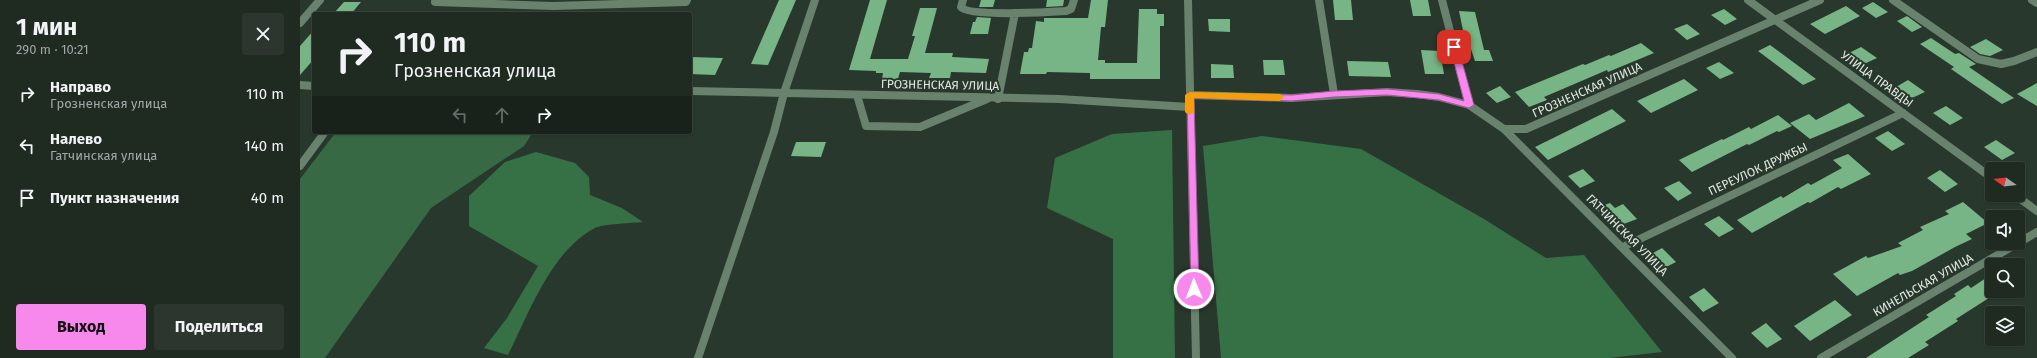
<!DOCTYPE html>
<html lang="ru">
<head>
<meta charset="utf-8">
<style>
  :root { --surface:#1f2a21; --page:#2c362e; --text:#f1f3f6; --muted:#a1a7a5; --line:#3c463f; --accent:#f788ec }
  body { margin:0; font-family:"Fira Sans",sans-serif; background:var(--page); color:var(--text); height:100vh; display:flex; flex-direction:column; font-size:15px; white-space:nowrap }
  * { box-sizing:border-box; margin:0 }
  p { font-size:13px; color:var(--muted) }
  .icon { flex:none; width:22px; height:22px; fill:none; stroke:currentColor; stroke-width:2; stroke-linecap:round; stroke-linejoin:round }
  .map { position:relative; flex:1; overflow:hidden }
  .side { display:flex; flex-direction:column; background:var(--surface); width:300px }
  .side>* { flex:none }
  .top-card { position:absolute; left:12px; top:12px; width:380px; height:122px; border-radius:4px; box-shadow:0 1px 3px #0004,0 0 0 1px var(--line); background:#1f2a21; color:var(--text); overflow:hidden }
  .needle { width:26px; rotate:284deg }
  .fabs { position:absolute; left:1685px; top:162px; display:grid; gap:8px }
  .fabs a { display:grid; place-items:center; width:40px; height:40px; border-radius:4px; background:var(--surface); box-shadow:0 1px 3px #0004,0 0 0 1px var(--line); font-size:20px }
  .pin { position:absolute; display:grid; place-items:center; width:34px; height:34px; color:#fff; margin:-17px; border-radius:8px; box-shadow:0 2px 6px #0006 }
  .me { position:absolute; width:44px; margin:-22px; rotate:359deg; stroke-linejoin:round; filter:drop-shadow(0 0 3px #0008) }
  .turn { display:flex; align-items:center; gap:14px; height:84px; padding:0 16px; font-size:18px }
  .turn .icon { width:52px; height:52px; stroke-width:2.5 }
  .turn b { display:block; font-size:28px; line-height:34px }
  .lanes { display:flex; align-items:center; height:38px; padding:0 16px; background:#0003; justify-content:center; gap:20px; direction:ltr }
  .lanes .off { opacity:.35 }
  .round { display:grid; place-items:center; flex:none; width:42px; height:42px; border-radius:4px; background:var(--page) }
  .overview { display:flex; align-items:center; justify-content:space-between; height:68px; padding:0 16px }
  h1 { font-size:24px; font-weight:700; line-height:30px }
  .action { display:flex; gap:8px; margin-top:auto; padding:8px 16px }
  .action a { flex:1; height:46px; border-radius:4px; background:var(--accent); color:#111; font-size:16px; font-weight:700; line-height:46px; text-align:center }
  .action a+a { background:var(--page); color:var(--text) }
  ul { padding:0; list-style:none }
  li { display:flex; align-items:center; gap:12px; height:52px; padding:0 16px }
  li div { flex:1 }
  li b { display:block; font-size:15px }
  li em { font-style:normal }
  main { display:flex; flex:1; min-height:0 }
  .map>svg:first-child { display:block }
  .green { fill:#386945 }
  .forest { fill:#367146 }
  .building { fill:#78b586 }
  .lines { fill:none; stroke-linecap:round; stroke-linejoin:round }
  .lane { stroke:#69826e; stroke-width:8 }
  .street { stroke:#69826e; stroke-width:8 }
  .route { fill:#f788ec; stroke:#a15899 }
  .slow { fill:#f59e0b }
  .labels { text-anchor:middle; stroke-width:4; stroke-linejoin:round; paint-order:stroke }
  .street-label { font-size:12px; fill:#dfe8e0; stroke:#29382c }
</style>
</head>
<body>
<main>
<section class="side">
<div class="overview"><div><h1>1 мин</h1><p>290 m · 10:21</p></div><a class="round"><svg class="icon" aria-label="close" viewBox="0 0 24 24"><path d="M6 6l12 12M18 6L6 18"/></svg></a></div>
<ul>
<li><svg class="icon" aria-label="right" viewBox="0 0 24 24"><path d="M7 20v-9h11M14 6l5 5-5 5"/></svg><div><b>Направо</b><p>Грозненская улица</p></div><em>110 m</em></li>
<li><svg class="icon" aria-label="left" viewBox="0 0 24 24"><path d="M17 20v-9H6M10 6l-5 5 5 5"/></svg><div><b>Налево</b><p>Гатчинская улица</p></div><em>140 m</em></li>
<li><svg class="icon" aria-label="arrive" viewBox="0 0 24 24"><path d="M6 21V4h12l-3 4 3 4H6"/></svg><div><b>Пункт назначения</b></div><em>40 m</em></li>
</ul>
<div class="action"><a>Выход</a><a>Поделиться</a></div>
</section>
<div class="map">
<svg width="1737" height="358" viewBox="0 0 1737 358">
  <rect width="100%" height="100%" fill="#29382c"/>
  <path class="green" d="M 36,132 L 233,132 L 224,146 L 131,208 L 25,358 L 0,358 L 0,179 Z"/>
  <path class="forest" d="M 872,130 L 875,358 L 813,358 L 813,239 L 747,208 L 755,158 L 812,134 Z
    M 962,136 L 1061,149 L 1184,219 L 1246,258 L 1284,255 L 1362,352 L 1309,358 L 921,358 L 903,146 Z
    M 236,152 L 275,163 L 289,177 L 290,195 L 322,208 L 343,222 C 333,223 303,224 295,228 C 251,251 229,313 208,355 L 184,348 L 207,318 L 238,266 L 169,226 L 169,196 L 205,162 Z"/>
  <path class="building" d="M 479,0 L 496,0 L 468,65 L 451,64 Z
    M 570,0 L 587,0 L 570,59 L 608,59 L 615,36 L 612,36 L 620,8 L 637,8 L 625,53 L 653,53 L 652,57 L 689,59 L 686,73 L 651,72 L 650,78 L 629,78 L 631,73 L 600,72 L 598,79 L 582,79 L 583,73 L 576,73 L 576,71 L 549,70 Z
    M 681,0 L 695,0 L 693,7 L 679,7 Z
    M 747,0 L 764,0 L 763,6 L 746,7 Z
    M 791,0 L 808,0 L 805,27 L 801,27 L 798,60 L 805,60 L 805,63 L 837,63 L 839,9 L 857,9 L 857,14 L 864,14 L 864,26 L 860,26 L 860,79 L 790,79 L 790,73 L 747,72 L 746,74 L 720,74 L 724,52 L 728,52 L 729,48 L 732,48 L 736,21 L 744,22 L 744,18 L 788,18 Z
    M 1033,0 L 1051,0 L 1053,20 L 1035,20 Z
    M 1110,0 L 1128,0 L 1131,16 L 1113,16 Z
    M 44,2 L 61,2 L 51,14 L 34,13 Z
    M 1573,2 L 1588,12 L 1576,18 L 1562,8 Z
    M 1546,6 L 1560,16 L 1525,34 L 1510,24 Z
    M 1424,9 L 1437,19 L 1425,25 L 1411,15 Z
    M 1159,11 L 1175,12 L 1184,50 L 1189,50 L 1193,61 L 1175,61 L 1168,40 L 1165,40 Z
    M 1607,16 L 1622,27 L 1612,32 L 1597,21 Z
    M 677,17 L 691,18 L 688,34 L 670,34 L 673,22 L 675,22 Z
    M 908,19 L 930,19 L 930,32 L 909,31 Z
    M 1387,24 L 1400,34 L 1387,40 L 1374,29 Z
    M 14,30 L 14,59 L 0,75 L 0,46 Z
    M 1631,38 L 1655,54 L 1659,53 L 1676,64 L 1669,67 L 1714,98 L 1702,104 L 1651,69 L 1654,67 L 1620,44 Z
    M 1686,39 L 1703,50 L 1690,56 L 1680,54 L 1670,47 Z
    M 1341,43 L 1354,53 L 1308,72 L 1307,70 L 1244,97 L 1247,100 L 1229,107 L 1215,92 L 1283,64 L 1285,65 L 1309,55 L 1311,56 Z
    M 1470,45 L 1485,56 L 1516,79 L 1503,85 L 1458,51 Z
    M 1561,47 L 1577,58 L 1564,64 L 1549,53 Z
    M 1121,50 L 1140,51 L 1144,74 L 1125,74 Z
    M 390,57 L 423,58 L 415,75 L 390,74 Z
    M 963,60 L 983,60 L 985,75 L 964,75 Z
    M 1047,61 L 1088,62 L 1091,77 L 1049,76 Z
    M 1419,62 L 1434,73 L 1420,79 L 1406,68 Z
    M 911,64 L 933,65 L 934,78 L 911,78 Z
    M 1384,79 L 1398,90 L 1351,113 L 1337,101 Z
    M 1608,80 L 1625,92 L 1612,98 L 1596,87 Z
    M 1737,83 L 1737,106 L 1717,94 Z
    M 1200,86 L 1211,97 L 1197,103 L 1186,93 Z
    M 1549,103 L 1565,116 L 1510,139 L 1490,123 L 1509,114 L 1516,120 Z
    M 1646,106 L 1663,118 L 1650,125 L 1633,113 Z
    M 1312,109 L 1326,121 L 1248,160 L 1235,147 Z
    M 1478,115 L 1492,126 L 1479,132 L 1477,131 L 1449,145 L 1447,144 L 1392,172 L 1379,160 L 1422,139 L 1423,140 L 1449,127 L 1451,129 Z
    M 1588,131 L 1605,144 L 1592,151 L 1575,138 Z
    M 1696,140 L 1715,153 L 1702,160 L 1684,147 Z
    M 496,142 L 526,142 L 521,157 L 491,156 Z
    M 1548,154 L 1571,174 L 1541,189 L 1538,187 L 1510,203 L 1508,202 L 1452,233 L 1437,220 L 1481,196 L 1483,198 L 1508,183 L 1511,185 L 1542,168 L 1533,160 Z
    M 1283,169 L 1295,181 L 1280,188 L 1268,176 Z
    M 1640,170 L 1658,184 L 1645,192 L 1627,178 Z
    M 1379,181 L 1392,193 L 1378,201 L 1364,188 Z
    M 1663,202 L 1688,223 L 1666,234 L 1672,239 L 1655,247 L 1612,271 L 1600,275 L 1598,273 L 1557,296 L 1533,274 L 1566,256 L 1568,258 L 1602,246 L 1598,243 L 1623,230 L 1620,227 L 1649,214 L 1645,211 Z
    M 1310,203 L 1315,208 L 1323,204 L 1337,219 L 1313,228 L 1296,208 Z
    M 1419,216 L 1434,229 L 1419,237 L 1404,224 Z
    M 1362,248 L 1376,262 L 1360,270 L 1346,257 Z
    M 1692,274 L 1692,296 L 1656,319 L 1658,321 L 1625,342 L 1629,345 L 1608,358 L 1566,358 L 1629,317 L 1626,315 L 1656,296 L 1654,294 L 1668,285 L 1671,288 Z
    M 1404,288 L 1419,303 L 1403,312 L 1389,297 Z
    M 1535,300 L 1552,315 L 1510,341 L 1494,326 Z
    M 1466,323 L 1482,339 L 1467,348 L 1451,333 Z"/>
  <g class="lines">
    <path class="lane" d="M 557,95 L 566,126 L 620,127 L 687,99
      M 398,358 L 474,132 L 484,93"/>
    <path class="street" d="M 663,0 L 661,7 C 668,17 750,12 766,11 L 771,9 L 774,0
      M 888,0 L 896,358
      M 1019,0 L 1034,94
      M 1142,0 L 1169,105
      M 1448,0 L 1692,178
      M 1593,0 L 1678,59 L 1701,64 L 1714,61 L 1737,52
      M 1732,0 L 1737,3
      M 135,2 L 253,6 L 386,2 L 387,0
      M 0,23 L 20,0
      M 0,85 L 14,86
      M 390,91 L 759,99 L 889,107
      M 484,93 L 515,0
      M 890,95 L 992,98 L 1087,92 L 1117,94 L 1139,97 L 1169,105 L 1204,129 L 1226,129 L 1520,0
      M 698,99 L 715,13
      M 1204,129 L 1432,358
      M 0,166 L 25,132
      M 1715,195 L 1737,211
      M 1323,247 L 1603,113
      M 1521,358 L 1737,232"/>
  </g>
  <path class="route" d="M 1154,44 L 1158,47 L 1174,105 L 1169,108 L 1139,100 L 1087,95 L 1034,97 L 992,101 L 894,98 L 899,289 L 894,293 L 891,292 L 887,93 L 992,95 L 1034,91 L 1087,89 L 1139,94 L 1164,101 L 1150,47 Z"/>
  <path class="slow" d="M 890,92 L 980,94 L 984,97 L 980,101 L 894,98 L 894,112 L 889,115 L 885,112 L 885,95 Z"/>
  <g class="labels">
    <g class="street-label">
      <text transform="translate(1577 79) rotate(36)" y="4">УЛИЦА ПРАВДЫ</text>
      <text transform="translate(640 85) rotate(1)" y="4">ГРОЗНЕНСКАЯ УЛИЦА</text>
      <text transform="translate(1287 90) rotate(-24)" y="4">ГРОЗНЕНСКАЯ УЛИЦА</text>
      <text transform="translate(1458 169) rotate(-25)" y="4">ПЕРЕУЛОК ДРУЖБЫ</text>
      <text transform="translate(1327 235) rotate(45)" y="4">ГАТЧИНСКАЯ УЛИЦА</text>
      <text transform="translate(1623 285) rotate(-30)" y="4">КИНЕЛЬСКАЯ УЛИЦА</text>
    </g>
  </g>
</svg>
<div class="fabs">
<a><svg class="needle" viewBox="-14 -14 28 28"><path d="M0-13l5 13h-10z" fill="#e53935"/><path d="M0 13l5-13h-10z" fill="#a1a7a5"/></svg></a>
<a><svg class="icon" aria-label="sound" viewBox="0 0 24 24"><path d="M4 9h4l5-4v14l-5-4H4zM17 9q2 3 0 6"/></svg></a>
<a><svg class="icon" aria-label="search" viewBox="0 0 24 24"><circle cx="10" cy="10" r="6"/><path d="M15 15l6 6"/></svg></a>
<a><svg class="icon" aria-label="layers" viewBox="0 0 24 24"><path d="M12 4l9 5-9 5-9-5zM3 14l9 5 9-5"/></svg></a>
</div>
<div class="pin" style="left:1154px;top:47px;background:#d93025"><svg class="icon" aria-label="arrive" viewBox="0 0 24 24"><path d="M6 21V4h12l-3 4 3 4H6"/></svg></div>
<svg class="me" style="left:894px;top:289px" viewBox="-20 -20 40 40"><circle r="17" fill="#f788ec" stroke="#fff" stroke-width="3"/><path d="M0-11L8 9 0 5-8 9z" fill="#fff"/></svg>
<div class="top-card">
<div class="turn"><svg class="icon" aria-label="right" viewBox="0 0 24 24"><path d="M7 20v-9h11M14 6l5 5-5 5"/></svg><div><b>110 m</b>Грозненская улица</div></div>
<div class="lanes"><svg class="icon off" aria-label="left" viewBox="0 0 24 24"><path d="M17 20v-9H6M10 6l-5 5 5 5"/></svg><svg class="icon off" aria-label="ahead" viewBox="0 0 24 24"><path d="M12 20V5M6 11l6-6 6 6"/></svg><svg class="icon" aria-label="right" viewBox="0 0 24 24"><path d="M7 20v-9h11M14 6l5 5-5 5"/></svg></div>
</div>
</div>
</main>
</body>
</html>
